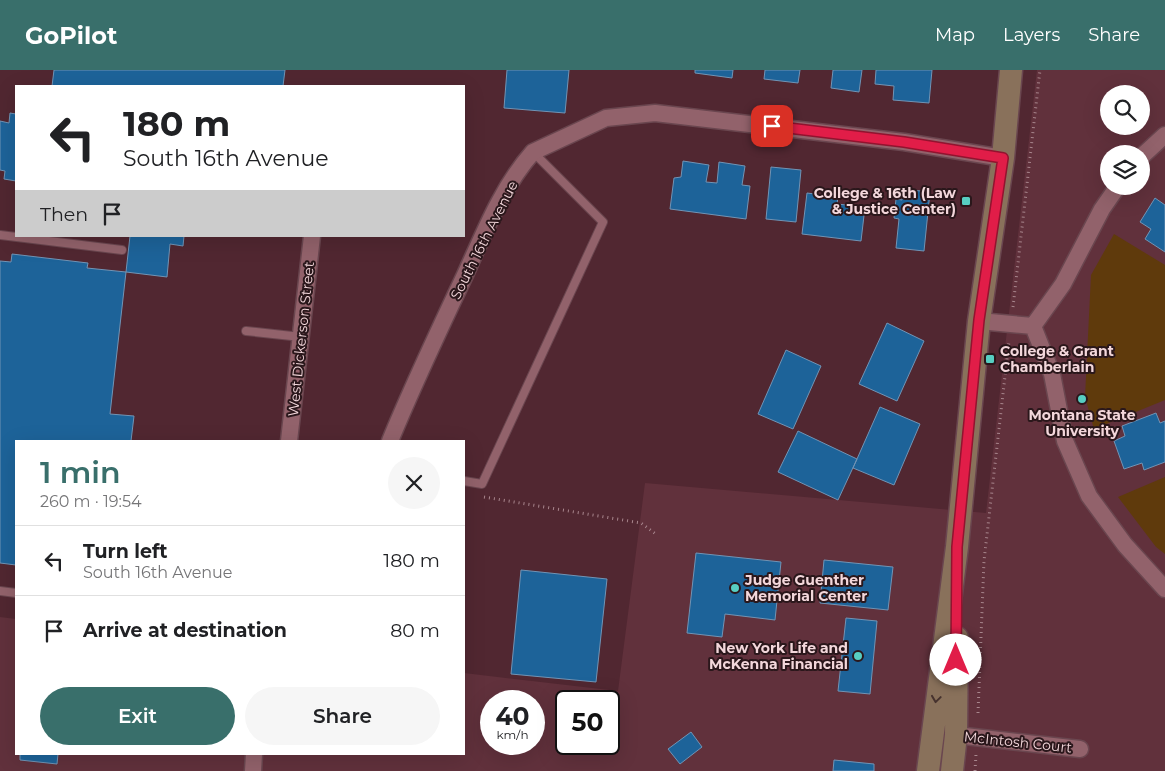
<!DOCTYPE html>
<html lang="en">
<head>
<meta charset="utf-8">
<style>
  :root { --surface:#fff; --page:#f6f6f6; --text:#202124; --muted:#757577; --line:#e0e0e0; --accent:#396f6b }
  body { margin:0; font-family:Montserrat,sans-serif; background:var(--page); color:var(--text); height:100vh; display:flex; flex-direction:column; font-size:19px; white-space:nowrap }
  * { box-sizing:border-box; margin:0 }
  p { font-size:16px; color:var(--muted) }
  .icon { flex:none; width:28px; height:28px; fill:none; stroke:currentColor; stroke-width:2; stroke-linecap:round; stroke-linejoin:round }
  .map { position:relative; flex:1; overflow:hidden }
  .side { position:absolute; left:15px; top:370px; width:450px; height:315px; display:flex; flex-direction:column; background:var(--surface); border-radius:0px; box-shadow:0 5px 20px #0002 }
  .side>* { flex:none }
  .banner { position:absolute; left:15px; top:15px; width:450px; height:152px; border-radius:0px; box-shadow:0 5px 20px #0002; background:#fff; color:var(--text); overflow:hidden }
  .controls { position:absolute; left:1100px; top:15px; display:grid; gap:10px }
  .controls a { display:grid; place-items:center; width:50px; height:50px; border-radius:50%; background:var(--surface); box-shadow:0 5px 20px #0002; font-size:25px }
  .speed { position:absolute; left:480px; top:620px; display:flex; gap:10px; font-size:25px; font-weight:700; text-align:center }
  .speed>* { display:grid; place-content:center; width:65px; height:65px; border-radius:50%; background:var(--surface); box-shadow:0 5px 20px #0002; line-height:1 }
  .speed small { font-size:12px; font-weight:400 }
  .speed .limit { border:2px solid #111; border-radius:8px; background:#fff; color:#111 }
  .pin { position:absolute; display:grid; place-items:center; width:42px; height:42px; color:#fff; margin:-21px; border-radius:10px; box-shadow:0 2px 8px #0006 }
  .me { position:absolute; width:55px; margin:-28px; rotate:0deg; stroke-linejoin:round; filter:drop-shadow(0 0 4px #0008) }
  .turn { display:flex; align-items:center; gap:18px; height:105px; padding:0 25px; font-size:22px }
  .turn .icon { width:65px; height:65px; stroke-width:2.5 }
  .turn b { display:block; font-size:35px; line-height:42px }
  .then { display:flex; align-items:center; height:48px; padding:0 25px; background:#0003; gap:10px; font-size:19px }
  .round { display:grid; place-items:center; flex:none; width:52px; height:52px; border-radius:26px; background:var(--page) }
  .head { display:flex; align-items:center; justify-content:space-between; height:85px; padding:0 25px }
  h1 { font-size:30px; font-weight:600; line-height:38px; color:var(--accent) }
  .action { display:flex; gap:10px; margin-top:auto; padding:10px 25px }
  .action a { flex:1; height:58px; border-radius:30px; background:var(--accent); color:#fff; font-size:20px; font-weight:600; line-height:58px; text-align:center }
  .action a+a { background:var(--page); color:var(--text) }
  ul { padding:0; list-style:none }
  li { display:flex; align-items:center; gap:15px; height:70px; padding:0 25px; border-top:1px solid var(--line) }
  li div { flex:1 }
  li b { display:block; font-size:19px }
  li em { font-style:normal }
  header { display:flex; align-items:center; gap:30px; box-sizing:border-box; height:70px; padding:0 25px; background:var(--accent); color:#fff }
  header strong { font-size:24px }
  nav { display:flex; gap:28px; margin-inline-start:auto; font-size:18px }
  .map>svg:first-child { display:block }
  .built { fill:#61313c; fill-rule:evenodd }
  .green { fill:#5f3a0c }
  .building { fill:#1d6399; stroke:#7194b5 }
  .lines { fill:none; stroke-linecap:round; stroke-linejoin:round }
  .lane-casing { stroke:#6a464f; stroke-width:10 }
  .street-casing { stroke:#6a464f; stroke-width:19 }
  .secondary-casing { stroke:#6a464f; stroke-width:25 }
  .path { stroke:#a8868d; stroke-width:3; stroke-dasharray:1 4; stroke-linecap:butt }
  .lane { stroke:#92626b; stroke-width:8 }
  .street { stroke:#92626b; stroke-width:16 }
  .secondary { stroke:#89715b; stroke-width:22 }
  .oneway { stroke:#46322e }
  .route-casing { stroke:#92132f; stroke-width:12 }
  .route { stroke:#e11d48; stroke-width:9 }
  .poi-dot { fill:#57cec2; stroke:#2a171b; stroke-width:2 }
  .labels { text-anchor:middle; stroke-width:4; stroke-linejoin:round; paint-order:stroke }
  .poi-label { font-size:14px; font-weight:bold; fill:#f3d7db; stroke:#2a171b; text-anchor:end }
  .street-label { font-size:14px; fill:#f3d7db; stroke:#2a171b }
</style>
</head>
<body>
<header>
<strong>GoPilot</strong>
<nav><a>Map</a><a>Layers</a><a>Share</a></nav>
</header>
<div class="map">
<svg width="1165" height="701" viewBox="0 0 1165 701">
  <rect width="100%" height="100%" fill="#512731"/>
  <path class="built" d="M 1037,0 L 1165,0 L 1165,701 L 0,701 L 0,547 L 16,549 L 16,684 L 464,684 L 464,603 L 618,621 L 645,413 L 986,443 ZM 1109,24 L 1141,24 L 1141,56 L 1109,56 ZM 1109,84 L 1141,84 L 1141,116 L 1109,116 ZM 491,631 L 534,631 L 534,674 L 491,674 ZM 566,631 L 609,631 L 609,674 L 566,674 Z"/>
  <path class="green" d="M 1114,164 L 1165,195 L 1165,330 L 1094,359 L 1085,327 L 1091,205 Z
    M 1165,407 L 1165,484 L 1156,477 L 1118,427 Z"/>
  <path class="building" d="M 54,0 L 285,0 L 283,16 L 52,16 Z
    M 507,0 L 569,0 L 565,43 L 504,38 Z
    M 695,0 L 733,0 L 732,8 L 695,3 Z
    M 765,0 L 800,0 L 798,13 L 764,9 Z
    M 833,0 L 862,0 L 859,22 L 831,18 Z
    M 876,0 L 932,0 L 929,33 L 893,30 L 894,16 L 875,14 Z
    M 10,43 L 16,44 L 16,111 L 4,109 L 5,101 L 0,100 L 0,51 L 9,53 Z
    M 683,91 L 709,95 L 706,112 L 717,113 L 719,92 L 745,96 L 742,115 L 750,116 L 746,149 L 670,139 L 674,108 L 681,107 Z
    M 771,97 L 801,100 L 796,152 L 766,149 Z
    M 903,119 L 930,122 L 924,181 L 896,178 L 899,149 L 894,148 L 896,129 L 902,130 Z
    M 807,123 L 838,127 L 837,134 L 865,137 L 861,171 L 802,164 Z
    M 1155,128 L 1165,135 L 1165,182 L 1145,169 L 1151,159 L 1140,152 Z
    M 130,166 L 184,166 L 183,176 L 170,174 L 167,207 L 126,202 Z
    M 12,184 L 88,193 L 87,198 L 126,202 L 110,344 L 134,346 L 131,371 L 16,371 L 16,495 L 0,493 L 0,191 L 11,192 Z
    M 887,253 L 924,271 L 897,331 L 859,314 Z
    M 786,280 L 821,296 L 793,359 L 758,344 Z
    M 880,337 L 920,354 L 894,415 L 853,398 Z
    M 1156,343 L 1160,353 L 1165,351 L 1165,392 L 1144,400 L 1142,393 L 1124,399 L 1114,371 L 1125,366 L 1122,356 Z
    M 798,361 L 857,389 L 838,430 L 778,402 Z
    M 696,483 L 781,492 L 775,550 L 725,544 L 722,567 L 687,563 Z
    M 824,490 L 893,497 L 888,540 L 820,533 Z
    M 521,500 L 607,509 L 596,612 L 511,604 Z
    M 846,548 L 877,551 L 870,624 L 838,621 Z
    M 691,662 L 702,677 L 680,694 L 668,679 Z
    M 20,684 L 58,684 L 57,694 L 20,690 Z
    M 834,690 L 874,694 L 874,701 L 833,701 Z"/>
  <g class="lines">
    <g class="lane-casing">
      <path id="lane" d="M 0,165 L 122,180
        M 246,261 L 301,267
        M 464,411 L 482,414 L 603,152 L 533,82
        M 0,521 L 16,523"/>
    </g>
    <g class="street-casing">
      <path id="street" d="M 1141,87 L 1165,65
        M 1118,116 L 1102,139 L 1063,214 L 1033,256 L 1052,304 L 1065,371 L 1089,426 L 1125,475 L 1165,519
        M 979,251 L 1033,256
        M 289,371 L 312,166
        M 390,371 C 413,315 439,260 465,205 C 484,163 502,117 533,82 L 606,48 L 655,43 L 904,72 L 1003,88
        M 956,665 L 1080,679
        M 253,701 L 254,684"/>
    </g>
    <g class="secondary-casing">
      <path id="secondary" d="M 928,701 L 957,477 L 979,251 L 1003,88 L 1011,0
        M 952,701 L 956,665 L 957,568"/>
    </g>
    <path class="path" d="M 1013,237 L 1040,0
      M 484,427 L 641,453 L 657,465
      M 978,643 L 984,491 L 1009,271
      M 975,701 L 976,684"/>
    <use href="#lane" class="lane"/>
    <use href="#street" class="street"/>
    <use href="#secondary" class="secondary"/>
  </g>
  <defs><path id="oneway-chevron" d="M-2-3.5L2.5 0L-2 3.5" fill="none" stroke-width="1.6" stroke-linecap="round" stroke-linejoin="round" transform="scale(1.25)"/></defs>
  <use class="oneway" href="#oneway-chevron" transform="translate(936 629) rotate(98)"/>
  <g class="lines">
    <g class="route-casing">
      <path id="route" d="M 772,56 L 904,72 L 1003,88 L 979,250 L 957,477 L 956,590"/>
    </g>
    <use href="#route" class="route"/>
  </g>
  <g class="poi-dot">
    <rect x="961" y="126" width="10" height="10" rx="2.5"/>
    <rect x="985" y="284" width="10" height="10" rx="2.5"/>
    <circle cx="1082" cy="329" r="5"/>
    <circle cx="735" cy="518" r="5"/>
    <circle cx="858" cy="586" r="5"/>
  </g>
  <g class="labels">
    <g class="poi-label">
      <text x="956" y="128">College &amp; 16th (Law<tspan x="956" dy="16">&amp; Justice Center)</tspan></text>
      <text x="1000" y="286" text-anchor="start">College &amp; Grant<tspan x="1000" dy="16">Chamberlain</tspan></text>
      <text x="1082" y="350" text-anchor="middle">Montana State<tspan x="1082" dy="16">University</tspan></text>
      <text x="745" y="515" text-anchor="start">Judge Guenther<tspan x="745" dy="16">Memorial Center</tspan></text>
      <text x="848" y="583">New York Life and<tspan x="848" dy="16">McKenna Financial</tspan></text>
    </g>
    <g class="street-label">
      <text transform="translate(484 170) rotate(-63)" y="5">South 16th Avenue</text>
      <text transform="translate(301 269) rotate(-84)" y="5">West Dickerson Street</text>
      <text transform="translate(1018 672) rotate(6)" y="5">McIntosh Court</text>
    </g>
  </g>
</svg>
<div class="controls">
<a><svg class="icon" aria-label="search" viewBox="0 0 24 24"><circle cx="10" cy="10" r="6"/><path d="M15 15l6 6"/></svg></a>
<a><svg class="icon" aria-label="layers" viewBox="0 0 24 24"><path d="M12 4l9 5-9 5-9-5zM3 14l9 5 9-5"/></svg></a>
</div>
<div class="speed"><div>40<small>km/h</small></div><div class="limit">50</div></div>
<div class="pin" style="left:772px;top:56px;background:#d93025"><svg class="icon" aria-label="arrive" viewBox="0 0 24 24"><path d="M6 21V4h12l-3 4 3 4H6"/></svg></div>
<svg class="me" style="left:956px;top:590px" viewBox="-20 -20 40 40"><circle r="19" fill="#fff"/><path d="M0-13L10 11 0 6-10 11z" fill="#e11d48"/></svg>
<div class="banner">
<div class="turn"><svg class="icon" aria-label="left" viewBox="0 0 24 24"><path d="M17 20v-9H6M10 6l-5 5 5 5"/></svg><div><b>180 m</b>South 16th Avenue</div></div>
<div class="then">Then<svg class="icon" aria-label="arrive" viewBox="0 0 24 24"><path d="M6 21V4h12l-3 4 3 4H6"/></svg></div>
</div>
<section class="side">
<div class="head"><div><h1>1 min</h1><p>260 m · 19:54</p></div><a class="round"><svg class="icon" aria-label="close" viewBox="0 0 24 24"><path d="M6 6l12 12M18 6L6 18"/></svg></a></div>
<ul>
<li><svg class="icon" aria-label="left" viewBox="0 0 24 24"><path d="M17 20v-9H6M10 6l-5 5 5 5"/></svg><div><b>Turn left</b><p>South 16th Avenue</p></div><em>180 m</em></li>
<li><svg class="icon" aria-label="arrive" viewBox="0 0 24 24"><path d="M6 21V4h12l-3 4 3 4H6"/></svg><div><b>Arrive at destination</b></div><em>80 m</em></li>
</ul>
<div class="action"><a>Exit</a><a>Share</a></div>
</section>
</div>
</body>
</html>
